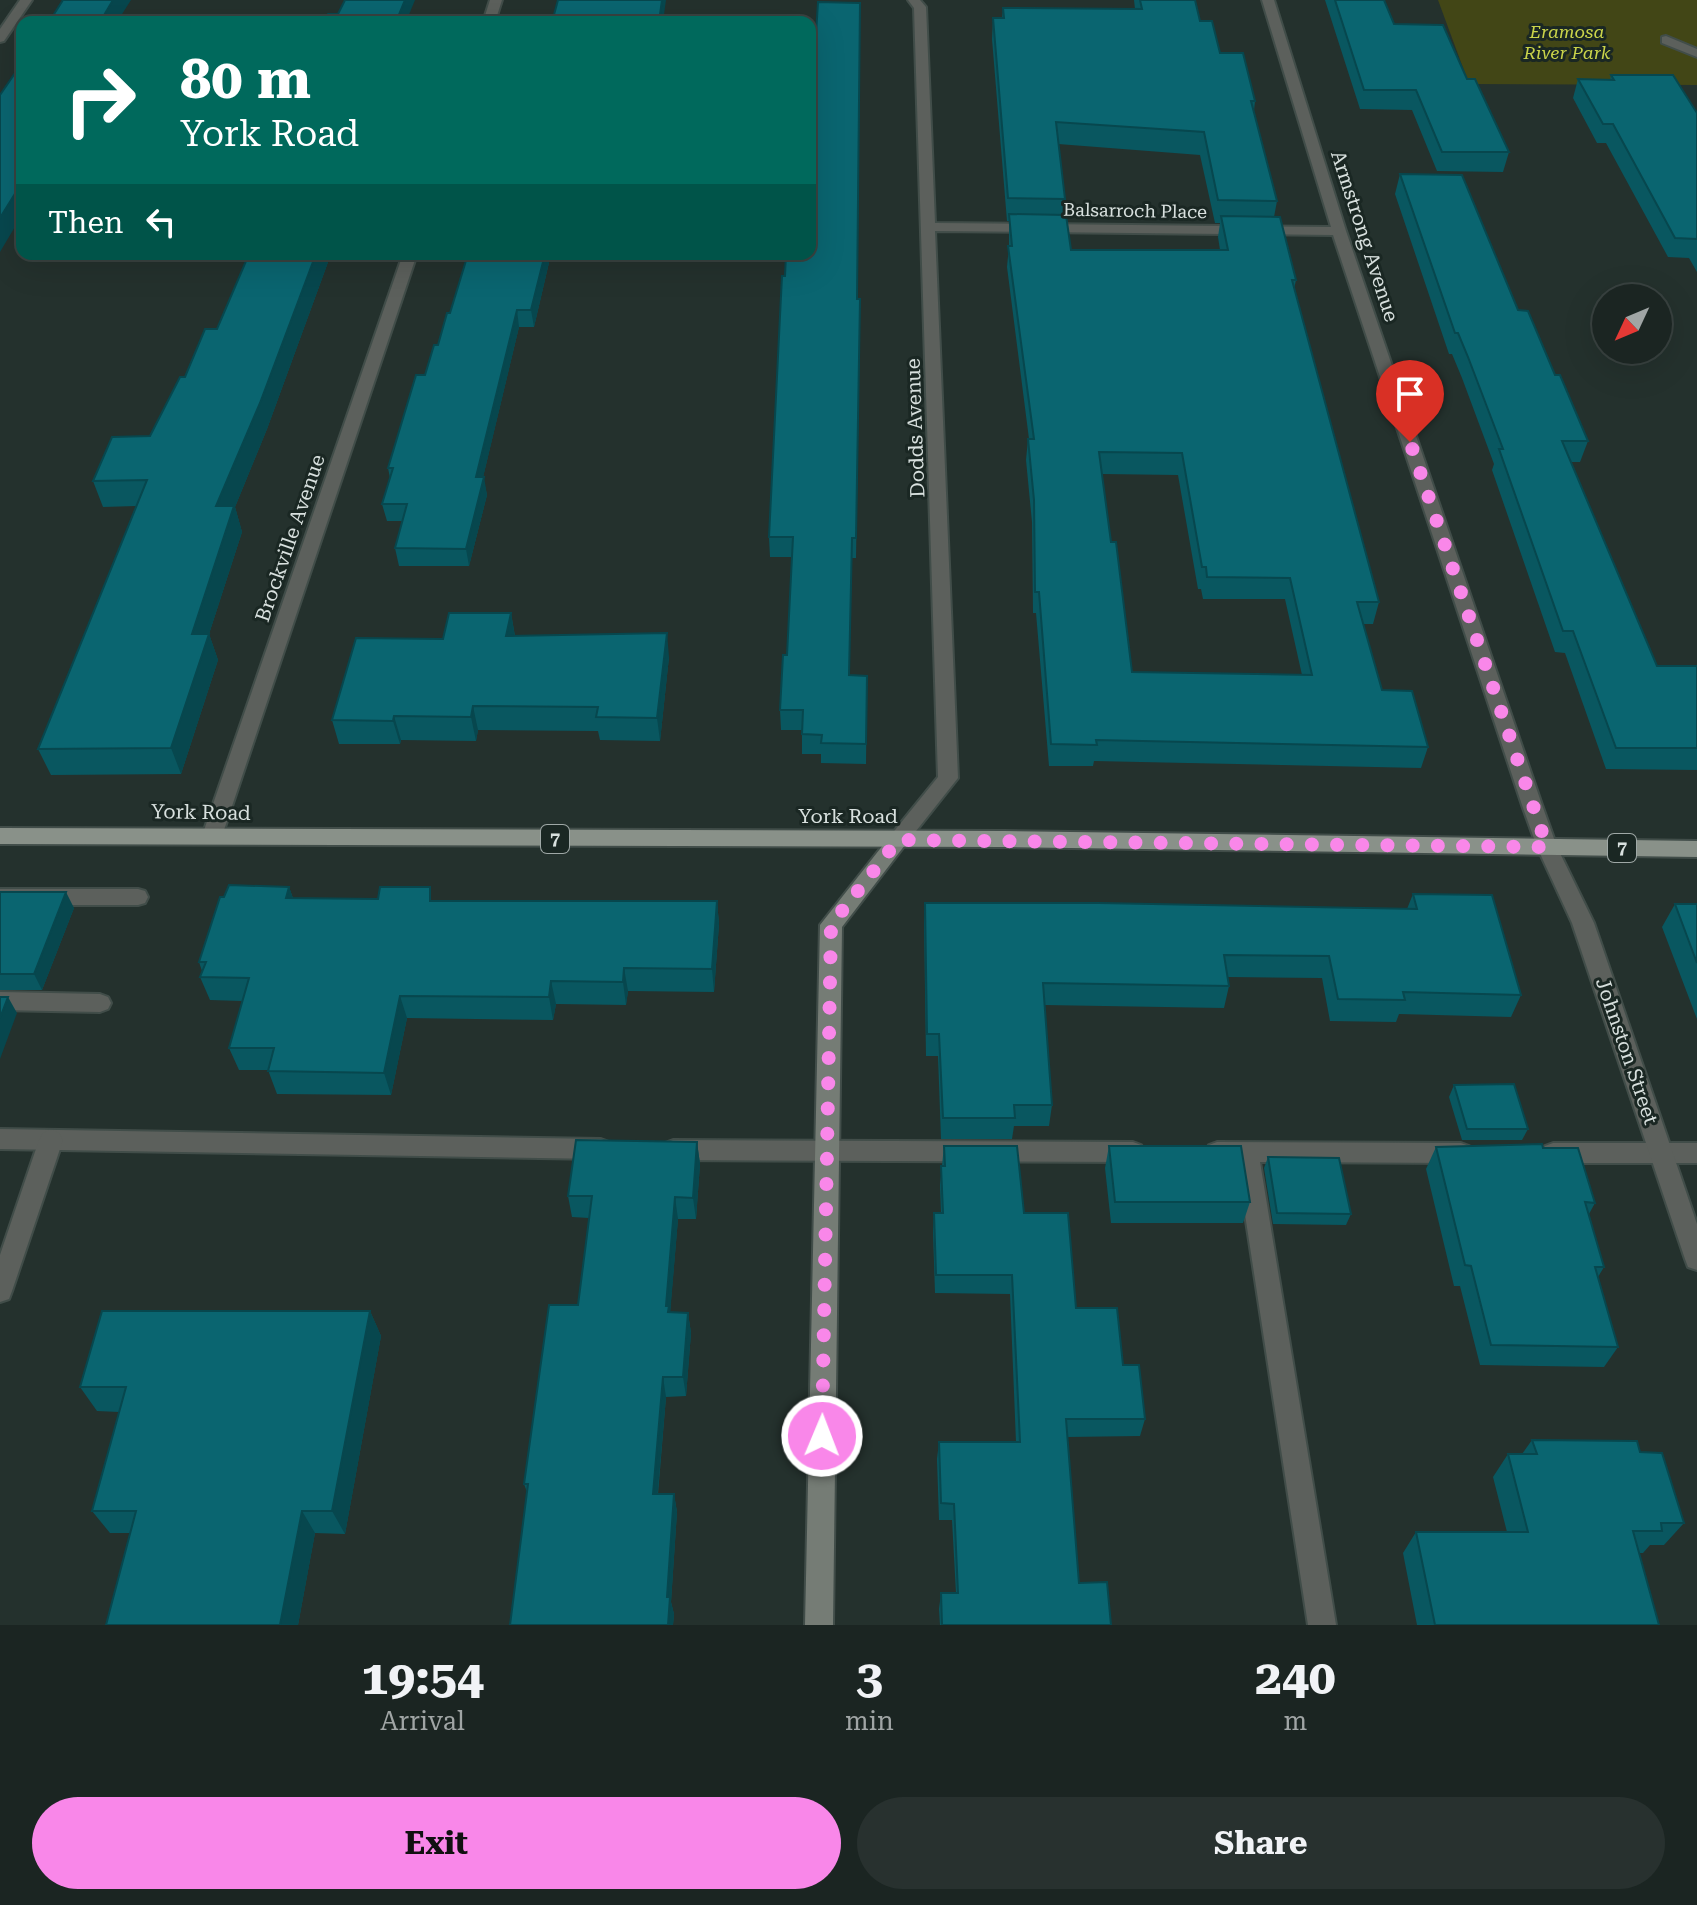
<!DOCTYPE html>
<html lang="en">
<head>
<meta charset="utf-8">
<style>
  :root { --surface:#1b2522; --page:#28312f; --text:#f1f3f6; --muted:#a0a5a5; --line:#394240; --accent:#f987e9 }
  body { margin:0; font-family:"Roboto Serif",serif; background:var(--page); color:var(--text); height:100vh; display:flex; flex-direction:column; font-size:30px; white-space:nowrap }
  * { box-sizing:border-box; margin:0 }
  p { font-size:26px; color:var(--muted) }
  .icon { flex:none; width:44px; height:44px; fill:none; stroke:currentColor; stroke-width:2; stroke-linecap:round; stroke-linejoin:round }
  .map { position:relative; height:1625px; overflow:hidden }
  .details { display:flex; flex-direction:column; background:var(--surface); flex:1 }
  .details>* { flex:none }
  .top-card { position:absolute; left:16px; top:16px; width:800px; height:244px; border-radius:16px; box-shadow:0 8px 32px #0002,0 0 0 2px var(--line); background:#00695c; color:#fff; overflow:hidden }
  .needle { width:52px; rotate:226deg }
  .controls { position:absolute; left:1592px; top:284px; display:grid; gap:16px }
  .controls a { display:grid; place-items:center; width:80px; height:80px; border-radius:50%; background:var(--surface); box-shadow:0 8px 32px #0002,0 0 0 2px var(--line); font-size:40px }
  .pin { position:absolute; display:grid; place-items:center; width:68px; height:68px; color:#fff; margin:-82px -34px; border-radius:50% 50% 50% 0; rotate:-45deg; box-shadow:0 0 8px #0007 }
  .pin .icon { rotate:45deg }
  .me { position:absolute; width:88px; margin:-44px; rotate:1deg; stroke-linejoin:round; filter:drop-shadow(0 0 6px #0008) }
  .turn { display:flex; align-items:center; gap:28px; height:168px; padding:0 32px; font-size:36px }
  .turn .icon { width:104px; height:104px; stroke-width:2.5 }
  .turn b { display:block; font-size:56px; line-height:68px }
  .then { display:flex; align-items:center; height:76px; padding:0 32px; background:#0003; gap:16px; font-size:30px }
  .eta { display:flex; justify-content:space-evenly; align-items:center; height:136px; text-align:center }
  .eta b { font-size:48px; font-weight:700; line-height:56px }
  .primary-button { display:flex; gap:16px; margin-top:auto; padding:16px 32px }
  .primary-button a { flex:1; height:92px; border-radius:48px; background:var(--accent); color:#111; font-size:32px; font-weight:700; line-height:92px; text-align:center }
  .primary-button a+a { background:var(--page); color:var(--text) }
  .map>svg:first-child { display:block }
  .green { fill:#424616 }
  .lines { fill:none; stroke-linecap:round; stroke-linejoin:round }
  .lane-casing { stroke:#414d49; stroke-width:4 }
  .street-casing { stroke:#414d49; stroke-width:4 }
  .secondary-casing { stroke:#414d49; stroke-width:4 }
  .primary-casing { stroke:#414d49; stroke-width:4 }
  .lane { fill:#5c605c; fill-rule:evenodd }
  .street { fill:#5c605c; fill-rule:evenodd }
  .secondary { fill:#757c75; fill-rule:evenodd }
  .primary { fill:#899189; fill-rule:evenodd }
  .wall { fill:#095760; fill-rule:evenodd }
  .shaded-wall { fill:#07474e }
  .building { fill:#0a6570; stroke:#07474e; stroke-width:2; fill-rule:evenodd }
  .route { stroke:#f987e9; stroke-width:14; stroke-dasharray:0 25.2 }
  .labels { text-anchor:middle; stroke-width:6; stroke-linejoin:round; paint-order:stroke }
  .far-park-label { font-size:18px; font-style:italic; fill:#cad44a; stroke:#1a2723 }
  .far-street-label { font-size:18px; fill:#d8e0de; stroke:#1a2723 }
  .shield { fill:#1a2723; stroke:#9fa8a6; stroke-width:2 }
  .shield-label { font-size:18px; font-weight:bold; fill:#d8e0de }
  .street-label { font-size:20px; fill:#d8e0de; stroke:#1a2723 }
</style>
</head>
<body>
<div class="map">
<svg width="1697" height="1625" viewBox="0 0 1697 1625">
  <rect width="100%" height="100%" fill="#24312d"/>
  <path class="green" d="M 1438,0 L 1697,0 L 1697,85 L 1469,84 Z"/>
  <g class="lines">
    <g class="lane-casing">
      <path id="lane" d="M 0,889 L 138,889 L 145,891 L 148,897 L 145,903 L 138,905 L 0,905 Z
        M 0,992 L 100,994 L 108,997 L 111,1003 L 108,1009 L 100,1012 L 0,1010 Z
        M 0,1129 L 601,1139 L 609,1142 L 613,1149 L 609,1156 L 601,1159 L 0,1149 Z
        M 673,1140 L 1133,1142 L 1141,1145 L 1145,1152 L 1141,1159 L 1133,1162 L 673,1160 L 665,1157 L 661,1150 L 665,1143 Z
        M 1217,1142 L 1461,1143 L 1469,1146 L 1473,1153 L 1469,1160 L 1461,1163 L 1260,1162 L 1336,1625 L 1308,1625 L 1237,1162 L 1209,1159 L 1205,1152 L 1209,1145 Z
        M 1553,1143 L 1697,1143 L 1697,1163 L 1553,1163 L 1545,1160 L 1541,1153 L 1545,1146 Z"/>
    </g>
    <g class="street-casing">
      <path id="street" d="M 20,0 L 32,0 L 4,41 L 0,42 L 0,29 Z
        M 490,0 L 502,0 L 495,22 L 483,22 Z
        M 908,0 L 920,0 L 926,7 L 935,223 L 1331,227 L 1262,0 L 1274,0 L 1346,231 L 1542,805 L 1557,847 L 1594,923 L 1697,1224 L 1697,1270 L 1688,1267 L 1685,1259 L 1572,923 L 1537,847 L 1522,805 L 1333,235 L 935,231 L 958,778 L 905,845 L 891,845 L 888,840 L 891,835 L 938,777 L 914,8 Z
        M 1666,36 L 1697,49 L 1697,57 L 1662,43 L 1662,37 Z
        M 403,254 L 417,254 L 222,836 L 219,841 L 205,841 L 202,836 Z
        M 51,1130 L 59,1133 L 63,1140 L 12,1291 L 9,1299 L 0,1302 L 0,1255 L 39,1140 L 43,1133 Z"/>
    </g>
    <g class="secondary-casing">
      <path id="secondary" d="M 898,832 L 905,835 L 908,840 L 905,845 L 842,927 L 833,1625 L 805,1625 L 820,925 L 891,835 Z"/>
    </g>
    <g class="primary-casing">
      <path id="primary" d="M 0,828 L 1004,831 L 1697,841 L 1697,857 L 1004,847 L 0,844 Z"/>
    </g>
    <use href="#lane" class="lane"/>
    <use href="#street" class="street"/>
    <use href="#secondary" class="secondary"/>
    <use href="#primary" class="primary"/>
  </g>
  <path class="wall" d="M 1134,0 L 1195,0 L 1200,21 L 1220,53 L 1255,101 L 1254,111 L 1277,201 L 1274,217 L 1296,280 L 1294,289 L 1379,602 L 1373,624 L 1363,624 L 1382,690 L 1428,747 L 1421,768 L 1094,761 L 1093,766 L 1049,766 L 1036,613 L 1033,613 L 1032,522 L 1026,460 L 1028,439 L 1029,439 L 1007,267 L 1009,246 L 1009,221 L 1007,221 L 992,39 L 993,18 L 1002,18 L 1003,8 L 1135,9 ZM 1058,144 L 1200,155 L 1215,223 L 1220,223 L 1218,237 L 1220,250 L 1071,250 L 1063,214 L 1065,199 ZM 1102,474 L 1178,475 L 1198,589 L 1201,589 L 1203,599 L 1285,599 L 1302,675 L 1132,672 L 1111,542 Z
    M 1325,0 L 1384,0 L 1394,24 L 1509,152 L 1503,172 L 1437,171 L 1412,110 L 1360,109 Z
    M 1611,75 L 1697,113 L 1697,272 L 1689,258 L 1668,257 L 1606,143 L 1597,143 L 1573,98 L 1578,79 L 1610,80 Z
    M 1400,174 L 1518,310 L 1555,375 L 1588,441 L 1580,462 L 1571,462 L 1657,666 L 1697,666 L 1697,770 L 1606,769 L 1565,653 L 1555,652 L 1492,470 L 1494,464 L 1462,378 L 1452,354 L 1449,354 L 1395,194 Z
    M 249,254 L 331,254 L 267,429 L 235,507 L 242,532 L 209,634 L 218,660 L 181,774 L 51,775 L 38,749 L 136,506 L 103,507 L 93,481 L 150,436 L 185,377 L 217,329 Z
    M 551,254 L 534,327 L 519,327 L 483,477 L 487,495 L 469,566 L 399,566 L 395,548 L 402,521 L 387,521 L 382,504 L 390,478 L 388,468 L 438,345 L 450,313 Z
    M 857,299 L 860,319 L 856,558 L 852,558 L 849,675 L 867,676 L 866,764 L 821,763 L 821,754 L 802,754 L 802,730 L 781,730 L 780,710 L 787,655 L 792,557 L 770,557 L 769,537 Z
    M 511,613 L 515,636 L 669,657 L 660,741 L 600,740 L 598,731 L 478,730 L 476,741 L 401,740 L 400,744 L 339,744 L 332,720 L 443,639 Z
    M 289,887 L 293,898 L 433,901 L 717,901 L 719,924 L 714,992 L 628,991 L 626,1005 L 556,1004 L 553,1020 L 407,1018 L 391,1095 L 277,1094 L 268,1070 L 239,1070 L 229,1048 L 242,1001 L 210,1000 L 200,977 L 202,971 L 199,962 L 224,897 Z
    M 0,892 L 74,908 L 42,990 L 0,990 Z
    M 1413,894 L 1521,995 L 1511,1017 L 1399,1014 L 1396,1022 L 1330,1021 L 1322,978 L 1228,977 L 1229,986 L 1224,1008 L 1044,1005 L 1052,1105 L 1049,1126 L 1014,1126 L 1012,1139 L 941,1139 L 938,1056 L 926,1056 L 924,925 L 925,903 L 1407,909 Z
    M 1675,904 L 1697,904 L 1697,1019 L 1662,927 Z
    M 1454,1085 L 1528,1129 L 1522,1140 L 1462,1140 L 1449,1097 Z
    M 697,1142 L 700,1164 L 696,1219 L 678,1219 L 670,1312 L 688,1313 L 691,1333 L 686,1396 L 666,1397 L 658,1494 L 674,1494 L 677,1512 L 671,1602 L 674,1614 L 673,1625 L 510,1625 L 527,1492 L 524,1484 L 578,1305 L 589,1218 L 572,1217 L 568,1196 Z
    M 944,1146 L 1024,1213 L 1076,1308 L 1123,1365 L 1145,1419 L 1140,1436 L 1067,1437 L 1079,1583 L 1111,1625 L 940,1625 L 939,1609 L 941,1593 L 956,1593 L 952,1520 L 939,1520 L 937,1459 L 939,1442 L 1016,1442 L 1010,1294 L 935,1293 L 933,1232 L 934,1213 L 941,1213 L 940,1185 Z
    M 1109,1146 L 1250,1202 L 1243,1223 L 1111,1223 L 1105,1168 Z
    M 1436,1147 L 1543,1148 L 1595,1203 L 1589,1214 L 1604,1267 L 1598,1277 L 1618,1347 L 1604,1367 L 1480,1365 L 1460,1286 L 1454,1286 L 1426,1169 Z
    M 1268,1157 L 1351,1214 L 1346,1225 L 1273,1224 L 1264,1168 Z
    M 370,1311 L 381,1336 L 345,1534 L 315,1533 L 298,1625 L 106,1625 L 130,1533 L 110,1533 L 92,1511 L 119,1412 L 97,1411 L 80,1387 Z
    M 1532,1440 L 1640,1452 L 1684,1523 L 1664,1545 L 1650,1545 L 1643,1553 L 1639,1553 L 1659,1625 L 1417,1625 L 1403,1553 L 1416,1532 L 1507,1532 L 1493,1477 L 1508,1454 L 1522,1454 Z"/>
  <path class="shaded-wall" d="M 113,0 L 131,0 L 117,22 L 100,22 Z
    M 405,0 L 415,0 L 406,22 L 396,22 Z
    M 662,0 L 666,0 L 663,22 L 659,22 Z
    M 22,176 L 22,215 L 0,252 L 0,218 Z
    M 316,254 L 331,254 L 267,429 L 235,507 L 242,532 L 209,634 L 218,660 L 181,774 L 171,748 L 216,506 Z
    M 545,254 L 551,254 L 534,327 L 531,310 Z
    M 517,310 L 519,327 L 481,486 L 484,477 L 487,495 L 469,566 L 466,549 L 476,477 Z
    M 511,613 L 515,637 L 506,636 Z
    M 667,633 L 669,657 L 660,741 L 657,718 Z
    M 473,706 L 478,730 L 476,741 L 471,717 Z
    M 394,716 L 401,740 L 400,744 L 393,721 Z
    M 289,887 L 297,910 L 286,898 Z
    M 66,892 L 74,908 L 42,990 L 34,974 Z
    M 717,901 L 719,924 L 714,992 L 712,969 Z
    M 624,968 L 628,991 L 626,1005 L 623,982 Z
    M 551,981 L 556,1004 L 553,1020 L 549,997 Z
    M 400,996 L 407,1018 L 391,1095 L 384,1073 Z
    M 8,997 L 17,1013 L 0,1059 L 0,1018 Z
    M 697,1142 L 700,1164 L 696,1219 L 693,1198 Z
    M 675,1197 L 678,1219 L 670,1315 L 666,1306 Z
    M 370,1311 L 381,1336 L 345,1534 L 332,1511 Z
    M 688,1313 L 691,1333 L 686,1396 L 683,1377 Z
    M 663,1377 L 666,1397 L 656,1512 L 653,1494 Z
    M 674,1494 L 677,1512 L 671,1602 L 674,1614 L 673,1625 L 668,1625 L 667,1597 Z
    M 302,1511 L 315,1533 L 298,1625 L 280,1625 Z"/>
  <path class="building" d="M 63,0 L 113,0 L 100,22 L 49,22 Z
    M 345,0 L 405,0 L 396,22 L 324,22 L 328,14 L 338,14 Z
    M 558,0 L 662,0 L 659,22 L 552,22 Z
    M 1140,0 L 1195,0 L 1200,21 L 1212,21 L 1220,53 L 1243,53 L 1255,101 L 1251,101 L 1277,201 L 1218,200 L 1204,132 L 1056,122 L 1065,199 L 1008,198 L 993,18 L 1004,18 L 1003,8 L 1142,9 Z
    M 1335,0 L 1384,0 L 1394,24 L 1443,25 L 1467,79 L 1475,79 L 1509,152 L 1442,152 L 1416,90 L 1364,90 Z
    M 818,2 L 860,3 L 857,299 L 860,299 L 856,538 L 852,538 L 849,675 L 867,676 L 866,744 L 821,743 L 822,735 L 802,734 L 803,710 L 780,710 L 783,655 L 787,655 L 793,537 L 769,537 L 782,276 L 785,276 L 786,254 L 810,254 L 810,133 Z
    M 22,63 L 22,176 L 17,184 L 21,184 L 0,218 L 0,95 Z
    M 1611,75 L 1673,75 L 1697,113 L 1697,239 L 1675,238 L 1613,124 L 1603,124 L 1578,79 L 1614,80 Z
    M 1400,174 L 1462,175 L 1518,310 L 1528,311 L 1555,375 L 1560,375 L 1588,441 L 1562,441 L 1657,666 L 1697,666 L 1697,748 L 1616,748 L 1573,631 L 1563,631 L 1499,449 L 1503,449 L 1468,357 L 1458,333 L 1455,333 Z
    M 1009,214 L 1066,215 L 1071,250 L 1228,250 L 1221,216 L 1280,217 L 1296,280 L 1292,280 L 1379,602 L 1357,602 L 1382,690 L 1412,691 L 1428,747 L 1096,740 L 1097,745 L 1051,744 L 1039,592 L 1035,592 L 1034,500 L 1028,439 L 1034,439 L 1008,246 L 1012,246 ZM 1099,452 L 1182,453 L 1202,567 L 1206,567 L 1207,577 L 1290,578 L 1312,675 L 1132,672 L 1116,542 L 1111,542 Z
    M 249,254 L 316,254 L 260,403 L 216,506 L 234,506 L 192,634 L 209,634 L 171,748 L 38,749 L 147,480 L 93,481 L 112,437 L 150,436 L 180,377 L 185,377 L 205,329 L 217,329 Z
    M 468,254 L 545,254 L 531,310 L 517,310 L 476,477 L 484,477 L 466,549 L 395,548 L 407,504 L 382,504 L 393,468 L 388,468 L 416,375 L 425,375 L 434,345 L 438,345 L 447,313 L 450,313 Z
    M 449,613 L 511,613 L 506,636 L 667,633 L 657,718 L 596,717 L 598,707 L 473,706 L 471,717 L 394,716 L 393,721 L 332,720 L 356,638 L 443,639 Z
    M 229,885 L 289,887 L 286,898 L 378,899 L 380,887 L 430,887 L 430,901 L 717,901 L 712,969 L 624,968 L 623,982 L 551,981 L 549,997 L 400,996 L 384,1073 L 268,1071 L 274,1048 L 229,1048 L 249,978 L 200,977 L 206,962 L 199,962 L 220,897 L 224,897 Z
    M 0,892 L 66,892 L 34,974 L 0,974 Z
    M 1413,894 L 1492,895 L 1521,995 L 1403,992 L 1405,1000 L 1338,999 L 1329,956 L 1224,955 L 1229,986 L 1043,983 L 1052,1105 L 1014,1105 L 1015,1118 L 943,1118 L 939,1034 L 927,1034 L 925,903 L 1099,903 L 1417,909 Z
    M 1675,904 L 1697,904 L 1697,963 Z
    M 0,997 L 8,997 L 0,1018 Z
    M 1514,1084 L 1528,1129 L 1467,1129 L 1454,1085 Z
    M 576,1140 L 697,1142 L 693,1198 L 675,1197 L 666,1306 L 669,1306 L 668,1312 L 688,1313 L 683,1377 L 663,1377 L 653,1494 L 674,1494 L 667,1597 L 670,1597 L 668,1625 L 510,1625 L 528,1484 L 524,1484 L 549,1305 L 578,1305 L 592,1196 L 568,1196 Z
    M 1542,1144 L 1543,1148 L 1578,1148 L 1595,1203 L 1585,1202 L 1604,1267 L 1595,1267 L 1618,1347 L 1491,1345 L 1471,1266 L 1465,1265 L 1436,1147 Z
    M 944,1146 L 1017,1146 L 1024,1213 L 1068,1213 L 1076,1308 L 1117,1308 L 1123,1365 L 1139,1365 L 1145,1419 L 1066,1419 L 1079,1583 L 1107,1582 L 1111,1625 L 942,1625 L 941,1593 L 958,1593 L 954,1504 L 941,1503 L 939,1442 L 1020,1442 L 1012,1275 L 936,1275 L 934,1213 L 943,1213 L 941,1166 L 945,1166 Z
    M 1109,1146 L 1241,1146 L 1250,1202 L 1115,1202 Z
    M 1268,1157 L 1339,1158 L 1351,1214 L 1277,1213 Z
    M 102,1311 L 370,1311 L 332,1511 L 302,1511 L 280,1625 L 106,1625 L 136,1511 L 92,1511 L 126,1387 L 80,1387 Z
    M 1532,1440 L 1637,1441 L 1640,1452 L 1662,1453 L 1684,1523 L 1661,1523 L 1662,1531 L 1633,1531 L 1659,1625 L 1435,1625 L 1416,1532 L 1528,1532 L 1508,1454 L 1537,1454 Z"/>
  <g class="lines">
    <path class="route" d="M 822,1436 L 831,925 L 898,840 L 1547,847 L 1410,442"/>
  </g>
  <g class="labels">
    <g class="far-park-label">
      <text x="1567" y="38">Eramosa<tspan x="1567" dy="21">River Park</tspan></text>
    </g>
    <g class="far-street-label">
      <text transform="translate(1135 211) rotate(1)" y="6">Balsarroch Place</text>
    </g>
    <g class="shield">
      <rect x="541" y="825" width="28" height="28" rx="6"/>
      <rect x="1608" y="834" width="28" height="28" rx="6"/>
    </g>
    <g class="shield-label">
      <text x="555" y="845">7</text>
      <text x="1622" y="854">7</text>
    </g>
    <g class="street-label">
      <text transform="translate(1365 236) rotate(72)" y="7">Armstrong Avenue</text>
      <text transform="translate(915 428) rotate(-92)" y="7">Dodds Avenue</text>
      <text transform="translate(290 538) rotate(-71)" y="7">Brockville Avenue</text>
      <text transform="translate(201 812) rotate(1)" y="7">York Road</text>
      <text x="848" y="823">York Road</text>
      <text transform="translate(1627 1051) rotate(71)" y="7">Johnston Street</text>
    </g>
  </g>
</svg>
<div class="controls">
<a><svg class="needle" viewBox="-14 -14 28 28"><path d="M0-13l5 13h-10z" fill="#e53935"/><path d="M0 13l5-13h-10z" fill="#a0a5a5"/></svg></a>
</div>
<div class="pin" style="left:1410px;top:442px;background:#d93025"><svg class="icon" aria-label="arrive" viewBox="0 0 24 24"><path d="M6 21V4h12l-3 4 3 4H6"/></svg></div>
<svg class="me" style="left:822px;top:1436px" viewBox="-20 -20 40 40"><circle r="17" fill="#f987e9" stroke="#fff" stroke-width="3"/><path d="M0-11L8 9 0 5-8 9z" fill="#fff"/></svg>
<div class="top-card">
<div class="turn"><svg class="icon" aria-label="right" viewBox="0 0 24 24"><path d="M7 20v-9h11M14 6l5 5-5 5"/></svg><div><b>80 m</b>York Road</div></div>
<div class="then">Then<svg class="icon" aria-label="left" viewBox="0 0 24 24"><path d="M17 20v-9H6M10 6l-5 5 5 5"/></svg></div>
</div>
</div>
<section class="details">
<div class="eta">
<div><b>19:54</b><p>Arrival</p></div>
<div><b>3</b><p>min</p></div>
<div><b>240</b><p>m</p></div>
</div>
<div class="primary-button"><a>Exit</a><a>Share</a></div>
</section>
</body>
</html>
